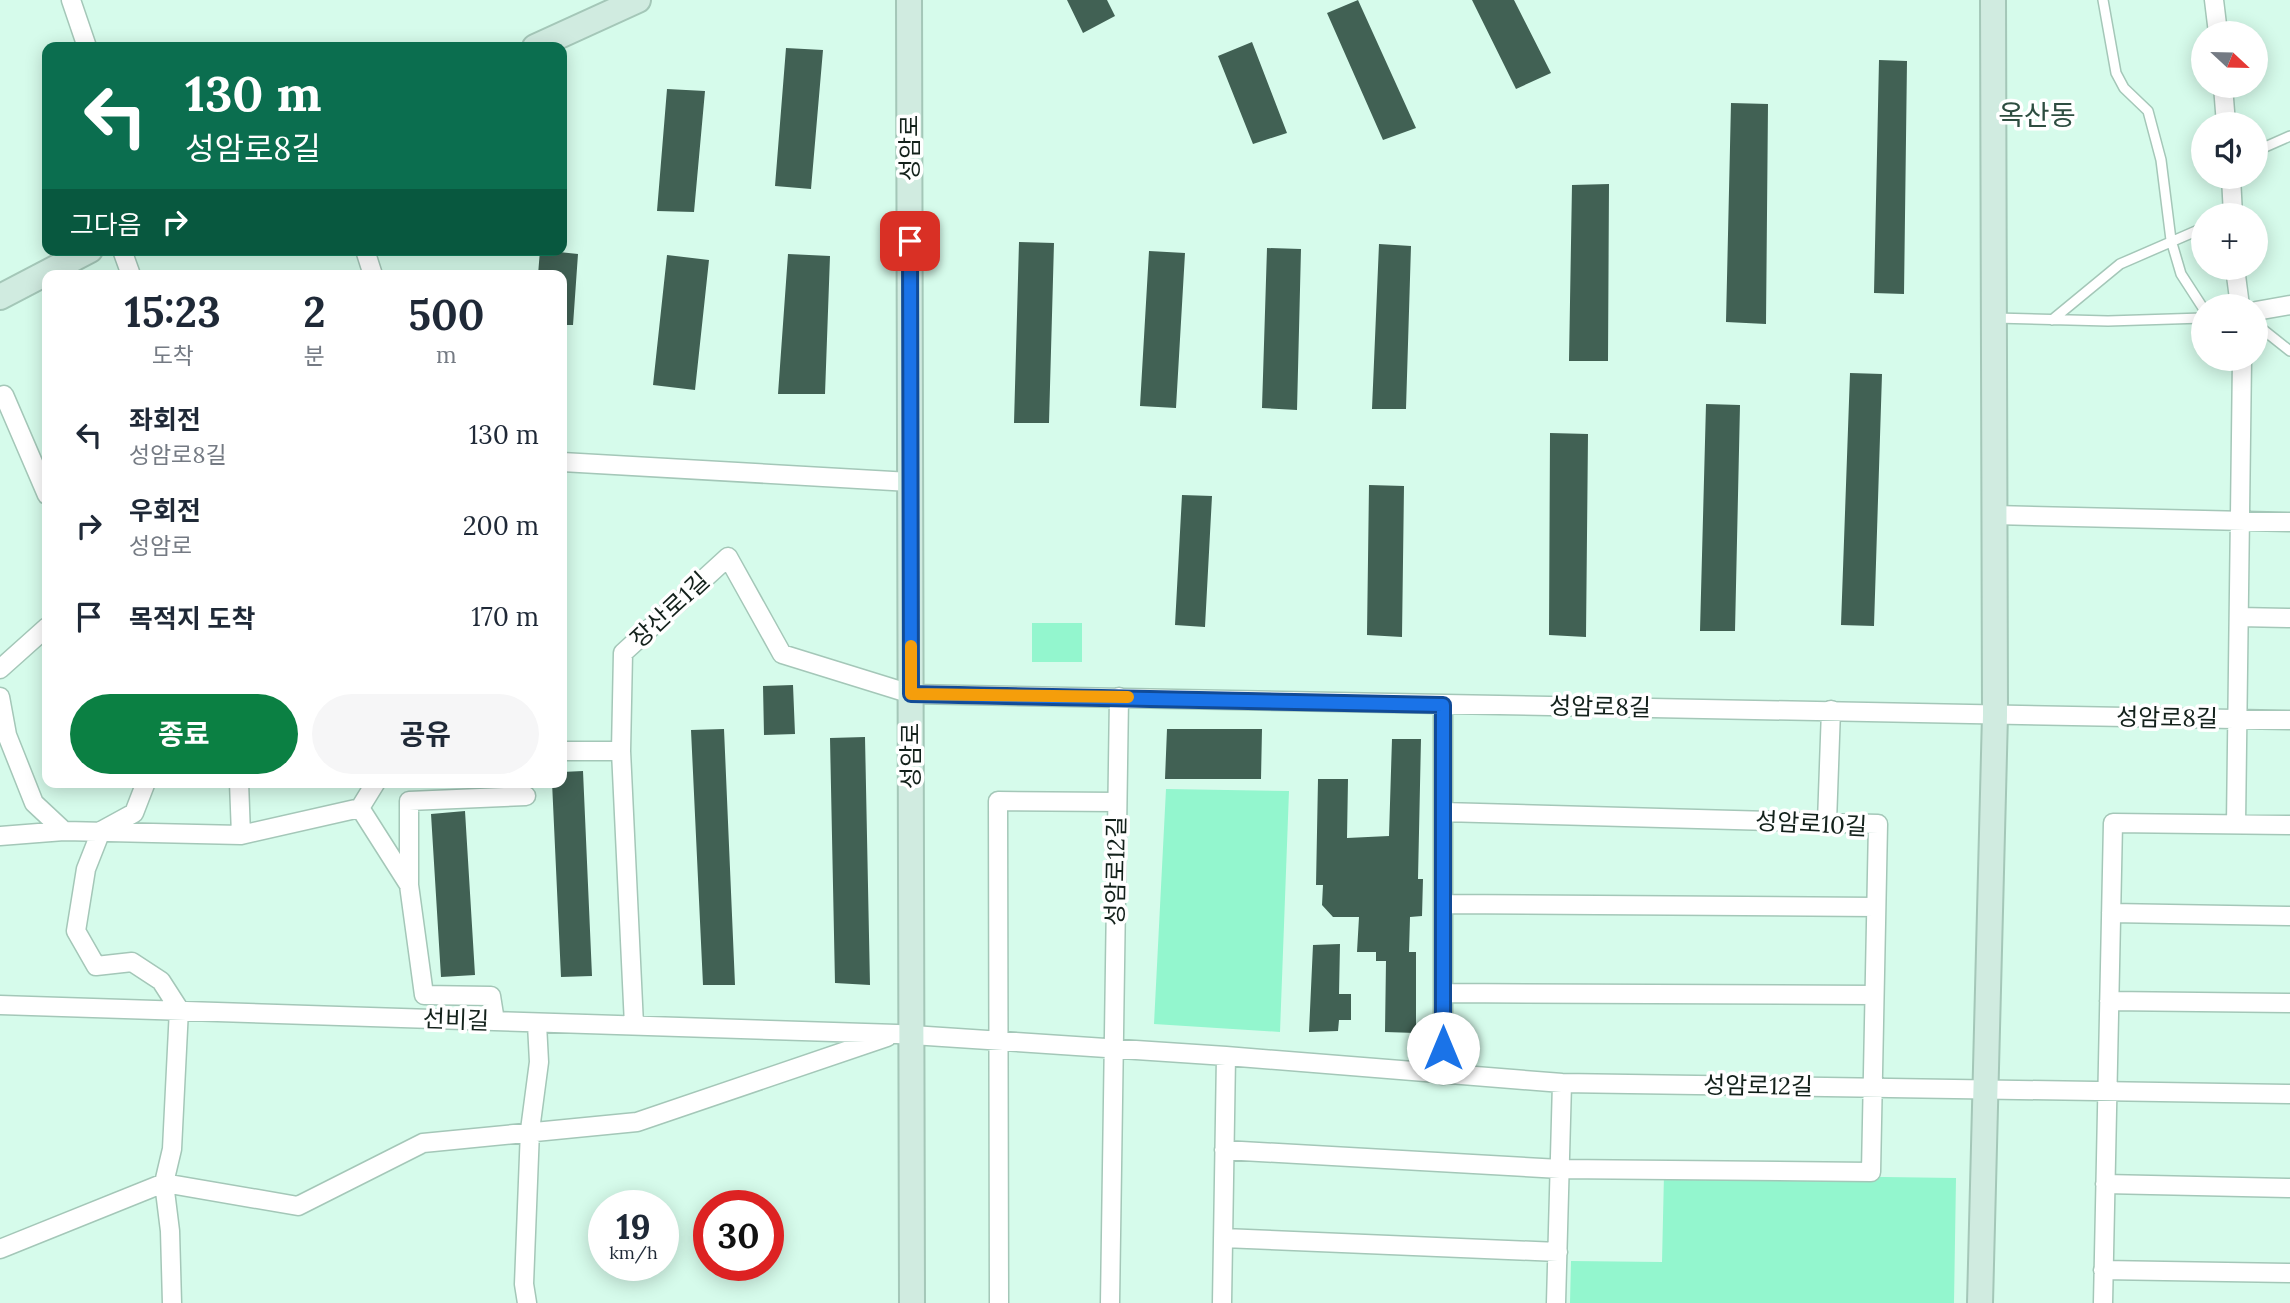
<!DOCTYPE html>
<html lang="ko">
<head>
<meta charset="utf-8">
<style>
  :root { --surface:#fff; --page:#f6f6f7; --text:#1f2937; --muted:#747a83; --accent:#0b8043 }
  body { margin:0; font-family:Lora,"Noto Sans KR",serif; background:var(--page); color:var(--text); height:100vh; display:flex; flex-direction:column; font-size:26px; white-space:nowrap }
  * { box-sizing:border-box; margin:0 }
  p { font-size:23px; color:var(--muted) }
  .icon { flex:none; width:38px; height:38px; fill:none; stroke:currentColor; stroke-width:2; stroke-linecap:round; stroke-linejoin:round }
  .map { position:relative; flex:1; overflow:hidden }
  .sheet { position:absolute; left:42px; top:270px; width:525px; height:518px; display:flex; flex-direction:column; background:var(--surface); border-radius:14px; box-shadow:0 4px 18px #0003 }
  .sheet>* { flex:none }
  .top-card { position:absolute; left:42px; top:42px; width:525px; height:214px; border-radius:14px; box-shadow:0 4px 18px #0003; background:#0b6e4f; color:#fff; overflow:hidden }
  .needle { width:46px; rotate:112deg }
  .fabs { position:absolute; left:2191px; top:21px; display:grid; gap:14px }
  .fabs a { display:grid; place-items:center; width:77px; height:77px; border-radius:50%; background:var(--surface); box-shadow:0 4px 18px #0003; font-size:35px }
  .speed { position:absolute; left:588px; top:1190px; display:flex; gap:14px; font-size:35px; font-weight:700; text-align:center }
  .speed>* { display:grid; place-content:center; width:91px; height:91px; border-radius:50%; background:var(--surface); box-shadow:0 4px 18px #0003; line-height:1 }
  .speed small { font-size:18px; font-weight:400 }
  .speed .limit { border:10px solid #d22; background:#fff; color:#111 }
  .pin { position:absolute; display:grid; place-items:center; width:60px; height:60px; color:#fff; margin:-30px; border-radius:14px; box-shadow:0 4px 10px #0006 }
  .me { position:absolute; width:77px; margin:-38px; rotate:0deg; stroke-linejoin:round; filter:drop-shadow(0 0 5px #0008) }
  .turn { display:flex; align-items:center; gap:24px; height:147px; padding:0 28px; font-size:32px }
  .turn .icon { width:91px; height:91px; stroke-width:2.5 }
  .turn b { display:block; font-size:49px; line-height:60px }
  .then { display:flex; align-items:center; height:66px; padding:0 28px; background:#0003; gap:14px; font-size:26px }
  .eta { display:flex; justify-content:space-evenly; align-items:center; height:119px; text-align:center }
  .eta b { font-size:42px; font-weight:700; line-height:49px }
  .action { display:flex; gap:14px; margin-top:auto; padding:14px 28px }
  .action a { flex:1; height:80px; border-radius:42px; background:var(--accent); color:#fff; font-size:28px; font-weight:700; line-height:80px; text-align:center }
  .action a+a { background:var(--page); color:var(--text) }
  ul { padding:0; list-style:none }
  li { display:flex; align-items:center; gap:21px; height:91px; padding:0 28px }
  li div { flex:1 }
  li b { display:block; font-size:26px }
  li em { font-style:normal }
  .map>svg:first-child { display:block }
  .green { fill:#93f6ce }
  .building { fill:#416154 }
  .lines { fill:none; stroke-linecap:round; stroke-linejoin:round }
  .lane-casing { stroke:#a4c7b8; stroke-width:12 }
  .street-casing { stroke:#a4c7b8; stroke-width:21 }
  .secondary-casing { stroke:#a4c7b8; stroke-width:28 }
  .lane { stroke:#fff; stroke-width:9 }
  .street { stroke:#fff; stroke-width:18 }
  .secondary { stroke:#d0ebe0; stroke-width:24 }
  .route-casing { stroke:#114b97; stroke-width:18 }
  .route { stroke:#1a73e8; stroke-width:12 }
  .slow { stroke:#f59e0b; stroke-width:12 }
  .labels { text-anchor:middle; stroke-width:7; stroke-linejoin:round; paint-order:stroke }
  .street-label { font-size:24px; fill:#13211b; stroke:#fff }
  .quarter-label { font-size:28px; fill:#2d4d40; stroke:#fff }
</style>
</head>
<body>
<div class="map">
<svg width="2290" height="1303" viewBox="0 0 2290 1303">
  <rect width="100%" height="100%" fill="#d6fbeb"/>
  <path class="green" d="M 1032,623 L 1082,623 L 1082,662 L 1032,662 Z
    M 1166,789 L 1289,791 L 1280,1032 L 1154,1024 Z
    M 1664,1174 L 1956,1178 L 1954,1303 L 1570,1303 L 1571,1261 L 1662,1262 Z"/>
  <path class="building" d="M 1067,0 L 1107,0 L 1115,16 L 1083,33 Z
    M 1358,0 L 1416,128 L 1383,140 L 1327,13 Z
    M 1472,0 L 1514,0 L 1551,73 L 1516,89 Z
    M 1252,42 L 1287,133 L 1253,144 L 1218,56 Z
    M 786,48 L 823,50 L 811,189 L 775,186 Z
    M 1879,60 L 1907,61 L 1904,294 L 1874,293 Z
    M 667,89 L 705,91 L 694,212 L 657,211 Z
    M 1731,103 L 1768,104 L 1766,324 L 1726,322 Z
    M 1609,184 L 1608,361 L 1569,361 L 1572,185 Z
    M 1019,242 L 1054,243 L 1049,423 L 1014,423 Z
    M 1379,244 L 1411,246 L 1406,409 L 1372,409 Z
    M 1267,248 L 1301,249 L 1297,410 L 1262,408 Z
    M 540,250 L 578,254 L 573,325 L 562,325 L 562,275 L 538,275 Z
    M 1149,251 L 1185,253 L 1176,408 L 1140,406 Z
    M 788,254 L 830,256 L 825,394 L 778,394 Z
    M 667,255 L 709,260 L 695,390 L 653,385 Z
    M 1850,373 L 1882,374 L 1874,626 L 1841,625 Z
    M 1706,404 L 1740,405 L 1735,631 L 1700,631 Z
    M 1550,433 L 1588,434 L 1586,637 L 1549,635 Z
    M 1369,485 L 1404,486 L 1402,637 L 1367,635 Z
    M 1182,495 L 1212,496 L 1205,627 L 1175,625 Z
    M 793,685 L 795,734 L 764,735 L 763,686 Z
    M 724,729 L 735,985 L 703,985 L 691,730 Z
    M 1167,729 L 1262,729 L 1261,779 L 1165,779 Z
    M 865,737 L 870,985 L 835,983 L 830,738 Z
    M 1392,739 L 1421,739 L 1418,879 L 1423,879 L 1422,916 L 1410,917 L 1409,952 L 1416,952 L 1416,1033 L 1385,1032 L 1386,961 L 1376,961 L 1376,952 L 1357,952 L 1359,917 L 1333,917 L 1322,905 L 1323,885 L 1316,885 L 1318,779 L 1348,779 L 1347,838 L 1389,836 Z
    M 583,771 L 592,976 L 561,977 L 552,782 L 562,782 L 562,772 Z
    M 465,811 L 475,975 L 441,977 L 431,814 Z
    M 1340,944 L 1339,994 L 1351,994 L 1351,1020 L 1339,1020 L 1338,1031 L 1309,1032 L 1313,945 Z"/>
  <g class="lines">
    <g class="lane-casing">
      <path id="lane" d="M 2103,0 L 2116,73 L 2124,88 L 2148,111 L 2161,160 L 2171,240 L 2181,274 L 2203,308
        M 2256,151 L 2290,136
        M 1995,318 L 2108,321 L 2203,318
        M 2052,320 L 2120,264 L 2203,228
        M 2256,324 L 2290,351"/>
    </g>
    <g class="street-casing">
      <path id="street" d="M 71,0 L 87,47
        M 2214,0 L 2218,33
        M 2223,86 L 2226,124
        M 2231,177 L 2233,215
        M 122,250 L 131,275
        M 365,250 L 373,275
        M 2235,268 L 2240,306
        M 2256,311 L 2290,305
        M 4,395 L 47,495
        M 562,462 L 910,482
        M 1994,515 L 2290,522
        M 2239,617 L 2290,618
        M 0,669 L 47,627
        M 0,697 L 7,735 L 34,803 L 64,831
        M 1443,705 L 1443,1075
        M 562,751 L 621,751 L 634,1025
        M 621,751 L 623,653 L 728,557 L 782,654 L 911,694 L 2290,720
        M 239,782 L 241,835
        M 360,808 L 409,885
        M 1827,822 L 1831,710
        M 2236,824 L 2242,359
        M 0,836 L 64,831 L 241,835 L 360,808 L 376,782
        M 1443,904 L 1876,907
        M 2111,913 L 2290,916
        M 1443,993 L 1874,995
        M 2109,1001 L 2290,1003
        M 0,1005 L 897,1034 L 1226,1056 L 1562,1083 L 2290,1094
        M 495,1021 L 491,996 L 424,995 L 409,885 L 409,801 L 526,796
        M 1224,1150 L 1560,1169 L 1871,1172 L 1878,824 L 1443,812
        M 2105,1184 L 2290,1188
        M 1223,1238 L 1558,1252
        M 0,1249 L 164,1183 L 172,1149 L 179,1009 L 161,981 L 132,962 L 96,966 L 76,931 L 86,869 L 101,831 L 134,813 L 146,782
        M 2103,1270 L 2290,1273
        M 172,1303 L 170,1231 L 164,1183 L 298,1206 L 423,1143 L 637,1122 L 887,1037
        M 527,1303 L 524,1284 L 530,1130 L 539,1062 L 537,1024
        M 999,1303 L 998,801 L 1117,802
        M 1110,1303 L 1119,697
        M 1222,1303 L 1226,1056
        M 1556,1303 L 1562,1083
        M 2103,1303 L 2113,823 L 2290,825"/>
    </g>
    <g class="secondary-casing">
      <path id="secondary" d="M 909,0 L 912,1303
        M 535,47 L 638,0
        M 0,297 L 90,250
        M 1980,1303 L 1995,715 L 1993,0"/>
    </g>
    <use href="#lane" class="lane"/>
    <use href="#street" class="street"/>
    <use href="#secondary" class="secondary"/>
  </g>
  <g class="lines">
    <g class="route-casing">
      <path id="route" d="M 910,241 L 911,694 L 1443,705 L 1443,1048"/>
    </g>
    <use href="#route" class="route"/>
    <path class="slow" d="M 911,646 L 911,694 L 1128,697"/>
  </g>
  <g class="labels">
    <g class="street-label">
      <text transform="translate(910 148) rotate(-90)" y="8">성암로</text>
      <text transform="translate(670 610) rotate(-43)" y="8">장산로1길</text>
      <text transform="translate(1600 707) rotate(1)" y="8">성암로8길</text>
      <text transform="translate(2167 718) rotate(1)" y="8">성암로8길</text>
      <text transform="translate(911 756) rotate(-90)" y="8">성암로</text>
      <text transform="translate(1811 824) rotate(3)" y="8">성암로10길</text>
      <text transform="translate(1116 871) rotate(-89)" y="8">성암로12길</text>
      <text transform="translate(456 1020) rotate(2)" y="8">선비길</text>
      <text transform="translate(1758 1086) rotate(1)" y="8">성암로12길</text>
    </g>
    <g class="quarter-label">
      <text x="2037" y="125">옥산동</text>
    </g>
  </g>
</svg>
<div class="fabs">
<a><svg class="needle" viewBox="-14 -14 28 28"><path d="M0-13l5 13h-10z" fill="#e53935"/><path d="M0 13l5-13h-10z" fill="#747a83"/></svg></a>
<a><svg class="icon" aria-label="sound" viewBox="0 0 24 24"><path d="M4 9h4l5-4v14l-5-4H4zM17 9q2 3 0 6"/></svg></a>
<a>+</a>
<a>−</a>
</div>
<div class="speed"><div>19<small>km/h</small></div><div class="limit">30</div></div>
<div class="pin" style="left:910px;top:241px;background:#d93025"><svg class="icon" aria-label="arrive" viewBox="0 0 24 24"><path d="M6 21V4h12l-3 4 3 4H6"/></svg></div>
<svg class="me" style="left:1443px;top:1048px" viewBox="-20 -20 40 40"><circle r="19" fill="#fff"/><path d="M0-13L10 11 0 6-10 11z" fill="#1a73e8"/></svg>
<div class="top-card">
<div class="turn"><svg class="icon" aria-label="left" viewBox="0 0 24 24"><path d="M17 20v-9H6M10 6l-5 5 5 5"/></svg><div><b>130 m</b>성암로8길</div></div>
<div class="then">그다음<svg class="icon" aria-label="right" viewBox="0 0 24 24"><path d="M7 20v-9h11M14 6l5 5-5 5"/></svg></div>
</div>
<section class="sheet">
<div class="eta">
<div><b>15:23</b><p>도착</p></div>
<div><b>2</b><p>분</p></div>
<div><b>500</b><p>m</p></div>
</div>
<ul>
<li><svg class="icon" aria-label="left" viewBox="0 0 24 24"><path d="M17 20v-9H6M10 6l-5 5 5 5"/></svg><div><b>좌회전</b><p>성암로8길</p></div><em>130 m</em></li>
<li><svg class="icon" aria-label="right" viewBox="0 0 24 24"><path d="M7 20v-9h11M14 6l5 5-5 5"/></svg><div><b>우회전</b><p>성암로</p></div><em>200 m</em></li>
<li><svg class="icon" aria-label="arrive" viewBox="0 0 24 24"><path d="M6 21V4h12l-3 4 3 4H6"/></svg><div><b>목적지 도착</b></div><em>170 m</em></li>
</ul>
<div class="action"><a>종료</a><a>공유</a></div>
</section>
</div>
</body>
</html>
